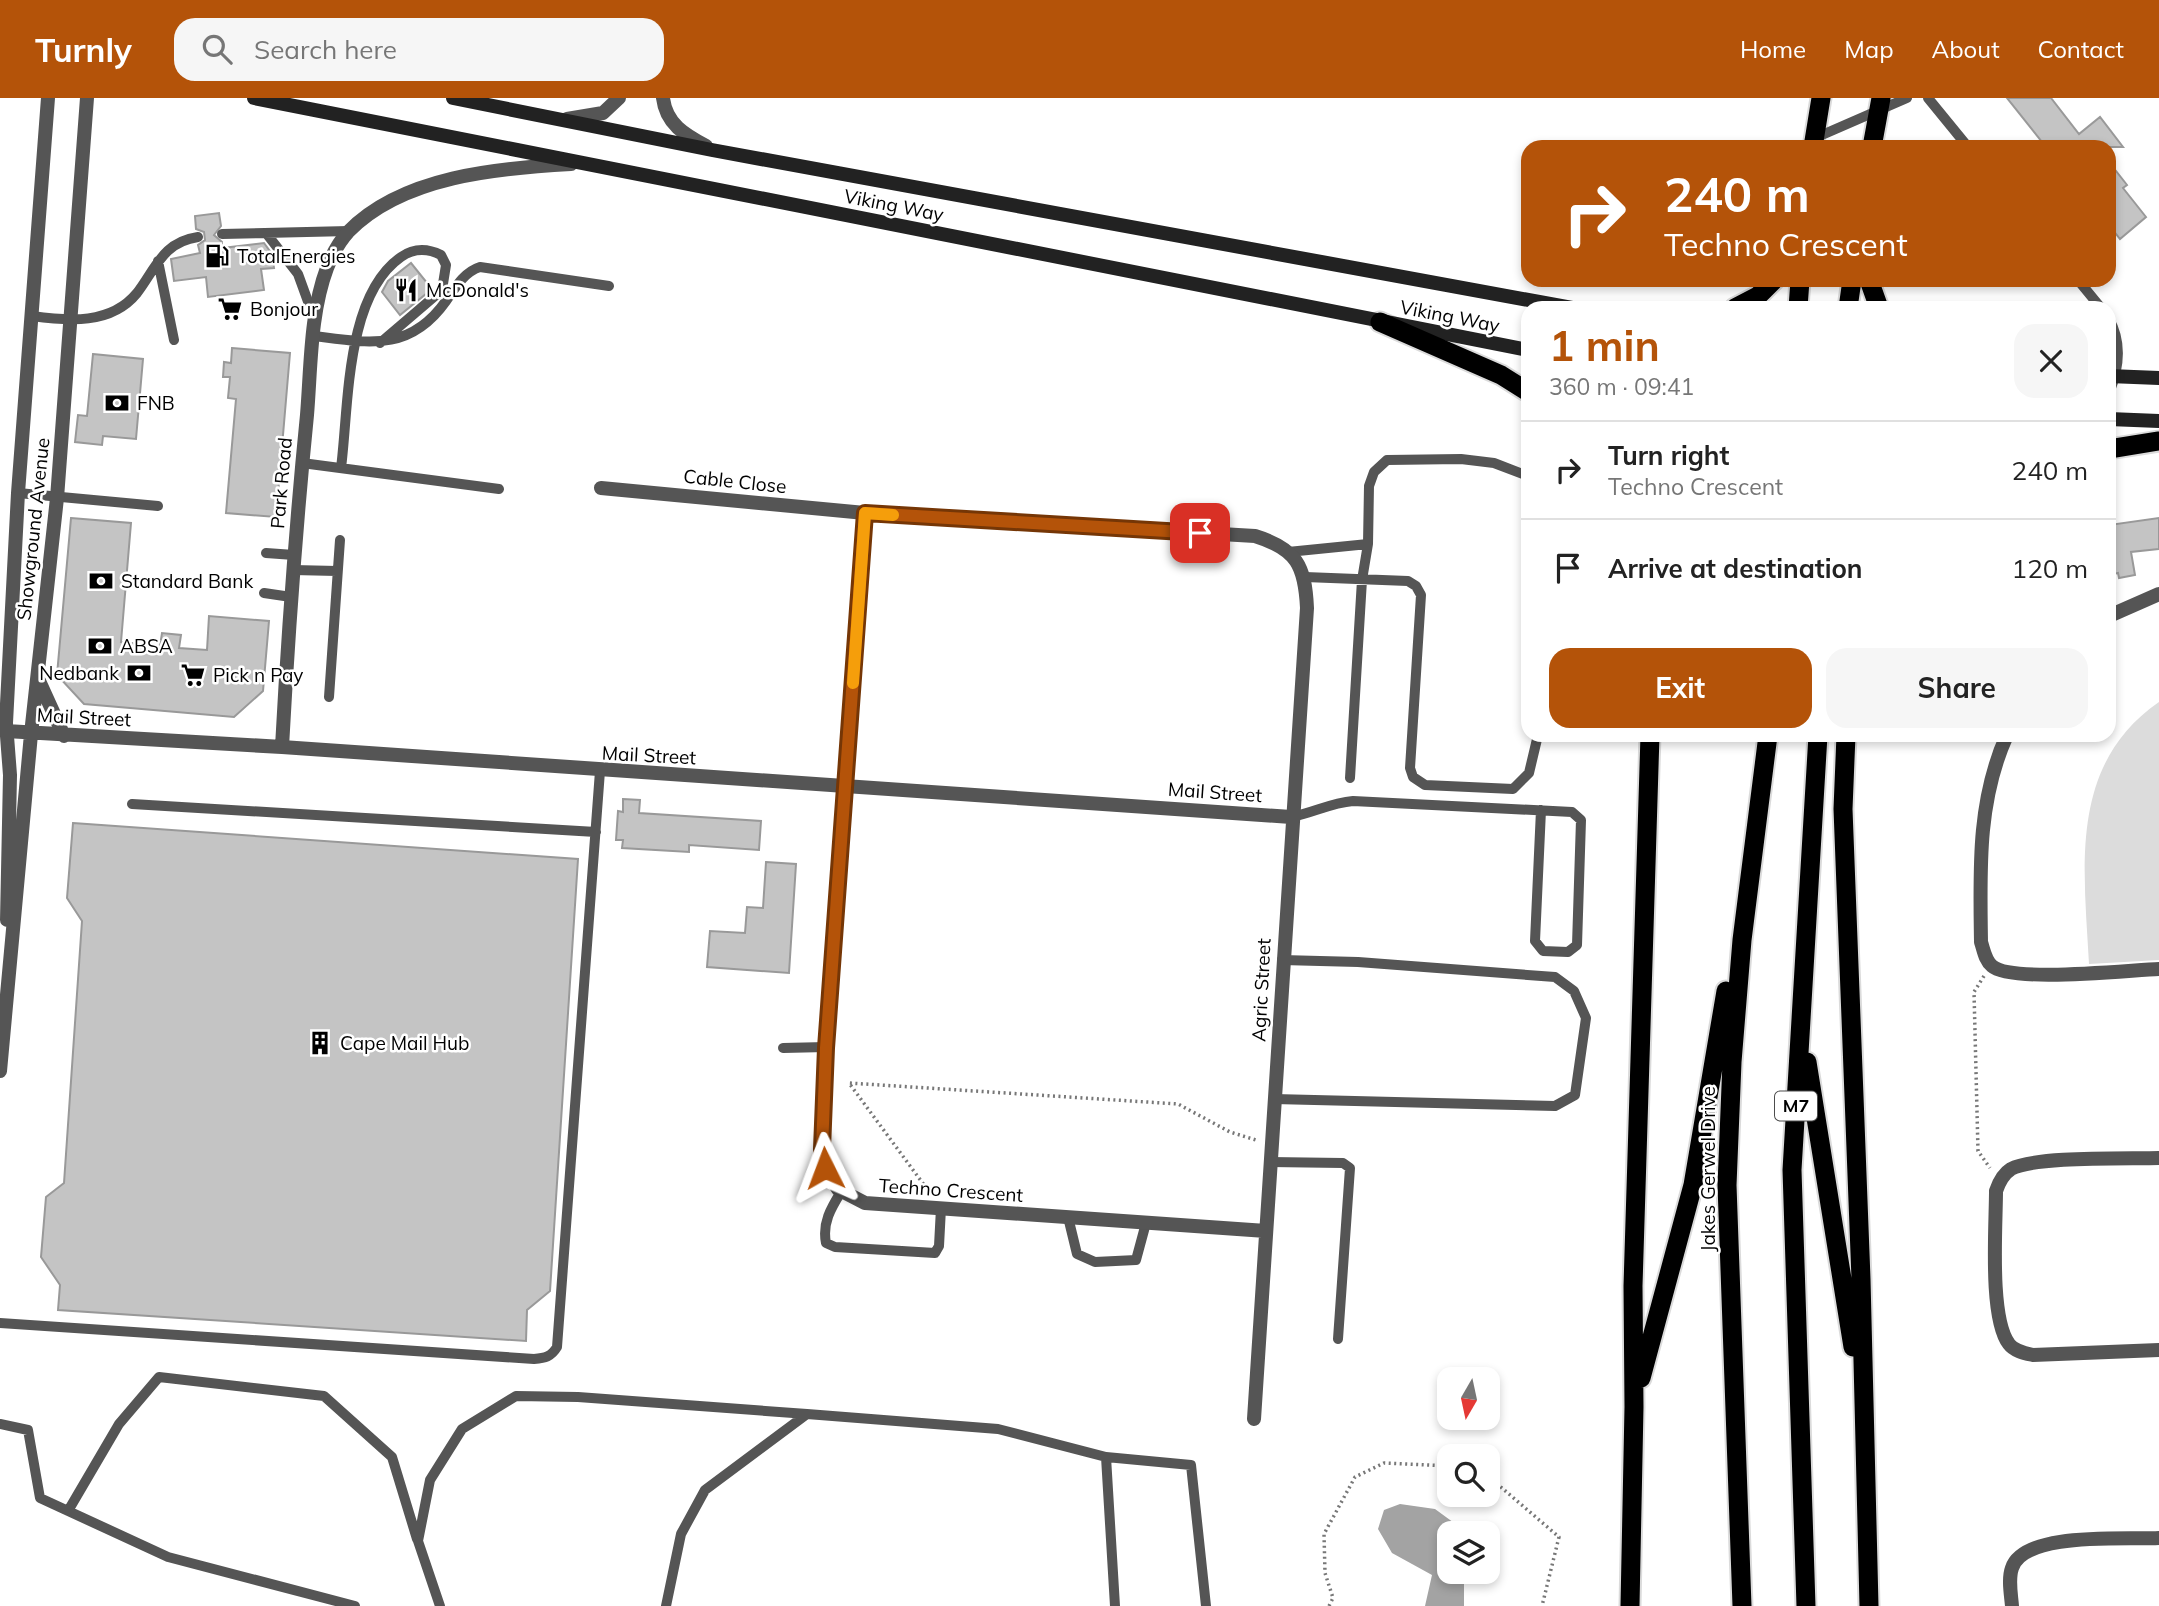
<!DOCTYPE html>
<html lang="en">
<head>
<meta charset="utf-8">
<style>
  :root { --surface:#fff; --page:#f6f6f6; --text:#222; --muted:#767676; --line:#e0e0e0; --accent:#b45309 }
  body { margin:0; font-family:Mulish,sans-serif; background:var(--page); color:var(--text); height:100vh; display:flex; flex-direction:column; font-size:26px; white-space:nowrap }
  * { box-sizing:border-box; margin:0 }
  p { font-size:23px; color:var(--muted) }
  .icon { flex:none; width:38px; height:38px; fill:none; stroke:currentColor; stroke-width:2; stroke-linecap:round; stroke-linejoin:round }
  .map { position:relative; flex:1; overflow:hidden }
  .details { position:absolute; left:1521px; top:203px; width:595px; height:441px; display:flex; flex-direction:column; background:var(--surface); border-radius:21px; box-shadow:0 4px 10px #0003 }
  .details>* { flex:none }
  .guide { position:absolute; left:1521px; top:42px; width:595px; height:147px; border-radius:21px; box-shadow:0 4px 10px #0003; background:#b45309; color:#fff; overflow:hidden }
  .needle { width:46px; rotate:189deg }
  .buttons { position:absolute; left:1437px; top:1269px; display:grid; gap:14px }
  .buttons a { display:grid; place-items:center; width:63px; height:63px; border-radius:14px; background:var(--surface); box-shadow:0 4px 10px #0003; font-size:35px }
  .pin { position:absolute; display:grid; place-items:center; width:60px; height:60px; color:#fff; margin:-30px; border-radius:14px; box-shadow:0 4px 10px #0006 }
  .me { position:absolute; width:77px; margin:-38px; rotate:357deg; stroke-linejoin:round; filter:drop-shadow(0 0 5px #0008) }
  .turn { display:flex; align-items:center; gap:24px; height:147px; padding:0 28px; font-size:32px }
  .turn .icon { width:91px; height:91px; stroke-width:2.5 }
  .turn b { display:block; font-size:49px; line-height:60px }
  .round { display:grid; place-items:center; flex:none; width:74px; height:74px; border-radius:21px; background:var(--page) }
  .summary { display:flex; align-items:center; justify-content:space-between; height:119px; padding:0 28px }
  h1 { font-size:42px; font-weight:700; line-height:52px; color:var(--accent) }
  .button { display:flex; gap:14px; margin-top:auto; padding:14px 28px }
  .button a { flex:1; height:80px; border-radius:21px; background:var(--accent); color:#fff; font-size:28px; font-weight:700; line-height:80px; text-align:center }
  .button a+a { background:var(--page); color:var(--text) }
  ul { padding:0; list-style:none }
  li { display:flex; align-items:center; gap:21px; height:98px; padding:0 28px; border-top:2px solid var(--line) }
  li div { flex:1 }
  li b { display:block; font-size:26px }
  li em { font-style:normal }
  header { display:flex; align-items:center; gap:42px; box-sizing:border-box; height:98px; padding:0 35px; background:var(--accent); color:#fff }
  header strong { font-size:33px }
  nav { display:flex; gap:38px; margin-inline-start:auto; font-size:24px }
  .search { width:490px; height:63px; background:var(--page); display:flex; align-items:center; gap:18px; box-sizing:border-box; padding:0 24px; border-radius:21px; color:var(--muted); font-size:26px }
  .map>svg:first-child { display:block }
  .green { fill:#dcdcdc }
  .water { fill:#a3a3a3 }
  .building { fill:#c4c4c4; stroke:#999; stroke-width:2 }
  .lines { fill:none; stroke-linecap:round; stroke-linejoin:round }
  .trunk-casing { stroke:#dbdbdb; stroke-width:23 }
  .path { stroke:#777; stroke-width:3.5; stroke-dasharray:2 3.5; stroke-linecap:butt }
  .service { stroke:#555; stroke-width:10 }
  .minor { stroke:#555; stroke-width:14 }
  .secondary { stroke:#222; stroke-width:14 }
  .trunk { stroke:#000; stroke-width:19 }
  .route-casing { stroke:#753606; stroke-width:18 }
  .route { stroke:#b45309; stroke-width:12 }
  .slow { stroke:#f59e0b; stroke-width:12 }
  .labels { text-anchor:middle; stroke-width:5; stroke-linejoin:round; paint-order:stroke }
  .shield { fill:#fff; stroke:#4c4c4c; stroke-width:2 }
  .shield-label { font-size:18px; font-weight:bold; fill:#000 }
  .street-label { font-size:19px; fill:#000; stroke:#fff }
  .poi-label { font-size:19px; fill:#000; stroke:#fff; text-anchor:start }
</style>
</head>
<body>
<header>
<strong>Turnly</strong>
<div class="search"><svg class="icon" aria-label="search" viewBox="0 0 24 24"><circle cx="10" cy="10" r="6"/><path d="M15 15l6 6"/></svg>Search here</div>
<nav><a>Home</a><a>Map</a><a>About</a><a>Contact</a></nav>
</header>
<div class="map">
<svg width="2159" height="1508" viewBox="0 0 2159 1508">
  <rect width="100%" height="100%" fill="#fff"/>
  <path class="green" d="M 2159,604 L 2159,862 L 2089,866 C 2084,770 2068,667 2159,604 Z"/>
  <path class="water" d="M 1400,1406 L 1435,1411 L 1461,1430 L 1461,1435 L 1449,1435 L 1449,1474 L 1464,1474 L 1464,1508 L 1425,1508 L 1432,1477 L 1392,1455 L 1378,1431 L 1384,1412 Z"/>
  <path class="building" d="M 2007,0 L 2051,0 L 2079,36 L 2100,19 L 2123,49 L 2046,49 Z
    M 2109,64 L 2127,87 L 2123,90 L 2146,119 L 2120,141 L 2109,127 Z
    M 219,115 L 221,128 L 214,137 L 222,144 L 222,150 L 264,145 L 272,156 L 274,170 L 261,171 L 264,192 L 208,199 L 206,179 L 174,183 L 171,161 L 200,155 L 198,147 L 205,142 L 204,134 L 196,131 L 195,118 Z
    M 411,165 L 432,191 L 400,217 L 382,194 L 388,183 Z
    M 232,250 L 290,255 L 276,419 L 226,415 L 236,301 L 228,300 L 230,279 L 223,279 L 224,264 L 231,265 Z
    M 93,256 L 143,261 L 136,341 L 103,338 L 102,347 L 75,344 L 78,317 L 87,318 Z
    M 71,420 L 131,425 L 121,544 L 160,548 L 162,535 L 181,537 L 179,550 L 207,552 L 209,518 L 269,523 L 263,593 L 234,619 L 84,606 L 57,577 Z
    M 2159,420 L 2159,451 L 2131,454 L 2135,477 L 2119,480 L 2118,475 L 2109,477 L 2109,427 Z
    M 623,701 L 640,702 L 639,715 L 761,723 L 759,752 L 689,747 L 689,754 L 622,750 L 623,742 L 616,742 L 618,713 L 623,714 Z
    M 73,725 L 578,761 L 550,1193 L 527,1212 L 526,1243 L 58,1212 L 60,1187 L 41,1159 L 46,1099 L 64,1085 L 82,823 L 67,800 Z
    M 766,764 L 796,766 L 789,875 L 707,869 L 710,833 L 745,835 L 747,809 L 763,810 Z"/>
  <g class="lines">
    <g class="trunk-casing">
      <path id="trunk" d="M 1813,49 L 1821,0
        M 1872,49 L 1881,0
        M 1869,182 L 1879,210
        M 1735,210 L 1758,198 L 1774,182
        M 1798,210 L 1800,182
        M 1848,210 L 1852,182
        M 1380,224 L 1501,277 L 1528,294
        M 2109,351 L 2159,343
        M 1846,637 L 1843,711 L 1861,1181 L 1869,1508
        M 1807,964 L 1853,1249
        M 1641,1280 L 1693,1087 L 1726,893
        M 1630,1508 L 1634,1309 L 1633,1188 L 1650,637
        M 1742,1508 L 1727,1087 L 1732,964 L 1742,842 L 1768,637
        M 1806,1508 L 1792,1072 L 1818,637"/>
    </g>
    <path class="path" d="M 1984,878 L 1974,894 L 1978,1053 L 1990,1070
      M 930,1095 L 849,985 L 1178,1006 L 1230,1034 L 1256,1042
      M 1488,1378 L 1559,1439 L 1542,1508
      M 1329,1508 L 1333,1500 L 1325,1475 L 1324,1436 L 1355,1379 L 1384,1365 L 1449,1368"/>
    <path class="service" d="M 1928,0 L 1968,49
      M 1815,40 L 1907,0
      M 266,135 L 298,176 L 314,220
      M 222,136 L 349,133
      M 158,163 L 174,242
      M 2078,182 L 2101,210
      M 32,218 C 68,223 111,227 137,195 C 156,170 163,144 198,139
      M 2109,221 C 2122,244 2119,271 2109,295
      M 314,238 C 369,245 410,254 446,203 C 455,190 464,174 480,169 L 609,188
      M 302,365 L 499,391
      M 341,370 C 349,308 345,198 401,159 C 414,150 427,150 441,157 L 446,167 L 442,192 L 380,245
      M 18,395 L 158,408
      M 1288,454 L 1368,446
      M 266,455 L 294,457
      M 293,472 L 337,473
      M 1305,479 L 1408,483 L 1416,488 L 1421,497 L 1410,670 L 1413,679 L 1425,687 L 1513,691 L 1529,675 L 1538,637
      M 264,495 L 291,499
      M 329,599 L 340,442
      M 1350,680 L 1362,482 L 1368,446 L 1369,388 L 1374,374 L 1387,362 L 1461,361 L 1494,365 L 1528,378
      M 132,706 L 596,734
      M 1291,719 C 1313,715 1330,705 1353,703 L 1572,714 L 1581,722 L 1577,847 L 1568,854 L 1543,853 L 1535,843 L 1541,712
      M 783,950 L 826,949
      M 1274,1001 L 1555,1008 L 1575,997 L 1586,920 L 1574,893 L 1555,879 L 1358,864 L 1282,862
      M 1270,1064 L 1343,1065 L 1350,1070 L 1338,1241
      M 841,1094 C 831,1110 822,1125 826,1145 L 835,1149 L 935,1155 L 939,1148 L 941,1110
      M 1068,1119 L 1077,1156 L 1095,1164 L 1136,1162 L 1146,1125
      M 0,1225 L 534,1261 C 545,1260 551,1259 557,1249 L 600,673
      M 0,1326 L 28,1332 L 40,1400 L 168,1459 L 355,1508
      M 1106,1359 L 1191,1367 L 1206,1508
      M 68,1413 L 119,1326 L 159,1279 L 324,1298 L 392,1359 L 417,1441
      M 440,1508 L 418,1443 L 430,1382 L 462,1331 L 516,1298 L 578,1299 L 807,1316
      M 666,1508 L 681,1436 L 705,1392 L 807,1316 L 998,1331 L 1106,1359 L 1115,1508"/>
    <path class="minor" d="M 663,0 C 666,26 685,37 706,48
      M 567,21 L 603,15 L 619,0
      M 601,390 L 865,415 L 1255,438 C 1297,451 1305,468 1307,510 L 1254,1321
      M 865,415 L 826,949 L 822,1051 L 825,1070 L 838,1091 L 865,1105 L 1266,1133
      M 2109,518 L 2159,496
      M 39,583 L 64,638
      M 6,633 L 282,649 L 1291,719
      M 2007,637 C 1977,703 1980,773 1981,844 C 1984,853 1985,862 1992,868 C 2011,885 2129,872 2159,871
      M 282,649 C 288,538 296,427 307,317 C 311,269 310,215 327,170 C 332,157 339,144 348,134 C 402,78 499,70 571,66
      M 7,822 L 10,677 L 6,625 L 18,395 L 48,0
      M 0,973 L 31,636 L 57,400 L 87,0
      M 2159,1060 C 2128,1061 2034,1058 2011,1071 C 2003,1076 1999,1084 1996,1093 C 1996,1128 1989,1220 2009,1246 C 2014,1253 2024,1255 2033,1257 L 2159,1252
      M 2012,1508 C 2011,1496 2008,1481 2012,1470 C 2024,1433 2126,1442 2159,1440"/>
    <path class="secondary" d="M 254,0 L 1528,252
      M 453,0 L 712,52 L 1572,210
      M 2109,278 L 2159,280
      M 2109,321 L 2159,323"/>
    <use href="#trunk" class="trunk"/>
  </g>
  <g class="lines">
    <g class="route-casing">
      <path id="route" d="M 825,1070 L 822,1051 L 826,950 L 865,415 L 1200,435"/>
    </g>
    <use href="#route" class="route"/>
    <path class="slow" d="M 853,585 L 865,415 L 893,417"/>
  </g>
  <defs>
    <g id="fuel-bare" transform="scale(1.89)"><path d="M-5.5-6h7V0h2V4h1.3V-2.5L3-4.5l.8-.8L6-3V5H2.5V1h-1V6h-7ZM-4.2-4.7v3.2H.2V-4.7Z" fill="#000" stroke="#fff" stroke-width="2.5" paint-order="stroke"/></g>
    <g id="restaurant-bare" transform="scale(1.89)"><path d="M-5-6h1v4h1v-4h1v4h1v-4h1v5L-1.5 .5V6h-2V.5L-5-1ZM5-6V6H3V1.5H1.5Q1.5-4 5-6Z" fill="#000" stroke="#fff" stroke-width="2.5" paint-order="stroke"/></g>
    <g id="supermarket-bare" transform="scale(1.89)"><path d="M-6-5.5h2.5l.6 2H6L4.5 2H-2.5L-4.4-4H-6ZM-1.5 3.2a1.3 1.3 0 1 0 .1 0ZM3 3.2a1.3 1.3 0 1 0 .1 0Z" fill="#000" stroke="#fff" stroke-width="2.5" paint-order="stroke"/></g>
    <g id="bank-bare" transform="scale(1.89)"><path d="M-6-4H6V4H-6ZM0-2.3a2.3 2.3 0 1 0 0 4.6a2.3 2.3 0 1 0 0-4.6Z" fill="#000" stroke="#fff" stroke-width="2.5" paint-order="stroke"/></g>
    <g id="building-bare" transform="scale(1.89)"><path d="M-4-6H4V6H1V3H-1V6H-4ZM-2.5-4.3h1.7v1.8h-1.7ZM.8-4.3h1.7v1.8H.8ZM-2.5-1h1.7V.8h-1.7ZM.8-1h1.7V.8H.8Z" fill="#000" stroke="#fff" stroke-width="2.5" paint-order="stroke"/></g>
  </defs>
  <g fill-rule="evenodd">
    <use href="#fuel-bare" x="217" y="158"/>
    <use href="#restaurant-bare" x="406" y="192"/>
    <use href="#supermarket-bare" x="230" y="211"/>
    <use href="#bank-bare" x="117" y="305"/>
    <use href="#bank-bare" x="101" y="483"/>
    <use href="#bank-bare" x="100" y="548"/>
    <use href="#bank-bare" x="139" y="575"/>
    <use href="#supermarket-bare" x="193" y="577"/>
    <use href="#building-bare" x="320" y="945"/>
  </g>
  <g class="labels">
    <rect class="shield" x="1775" y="993.5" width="42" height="29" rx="5"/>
    <g class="shield-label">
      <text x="1796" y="1014">M7</text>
    </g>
    <g class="street-label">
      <text transform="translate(894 107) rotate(11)" y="7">Viking Way</text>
      <text transform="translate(1450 218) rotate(11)" y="7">Viking Way</text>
      <text transform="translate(735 383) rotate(6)" y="7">Cable Close</text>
      <text transform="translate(281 385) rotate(-85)" y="7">Park Road</text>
      <text transform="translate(33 431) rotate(-84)" y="7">Showground Avenue</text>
      <text transform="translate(84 619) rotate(3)" y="7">Mail Street</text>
      <text transform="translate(649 657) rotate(3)" y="7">Mail Street</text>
      <text transform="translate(1215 694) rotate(4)" y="7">Mail Street</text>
      <text transform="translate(1261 892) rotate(-87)" y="7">Agric Street</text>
      <text transform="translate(1708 1071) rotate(-90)" y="7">Jakes Gerwel Drive</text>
      <text transform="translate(951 1092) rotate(4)" y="7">Techno Crescent</text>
    </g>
    <g class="poi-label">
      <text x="237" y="165">TotalEnergies</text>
      <text x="426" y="199">McDonald's</text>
      <text x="250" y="218">Bonjour</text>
      <text x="137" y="312">FNB</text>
      <text x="121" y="490">Standard Bank</text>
      <text x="120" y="555">ABSA</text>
      <text x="119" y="582" text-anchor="end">Nedbank</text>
      <text x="213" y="584">Pick n Pay</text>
      <text x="340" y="952">Cape Mail Hub</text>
    </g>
  </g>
</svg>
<div class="buttons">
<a><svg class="needle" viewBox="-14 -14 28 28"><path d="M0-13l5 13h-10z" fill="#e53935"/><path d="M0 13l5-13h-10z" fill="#767676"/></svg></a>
<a><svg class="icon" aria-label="search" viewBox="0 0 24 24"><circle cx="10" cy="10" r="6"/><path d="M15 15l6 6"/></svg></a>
<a><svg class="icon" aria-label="layers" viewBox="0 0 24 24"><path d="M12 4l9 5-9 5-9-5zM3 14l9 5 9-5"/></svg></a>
</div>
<div class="pin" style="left:1200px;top:435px;background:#d93025"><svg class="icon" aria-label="arrive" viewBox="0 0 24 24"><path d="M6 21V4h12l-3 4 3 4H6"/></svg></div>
<svg class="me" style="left:825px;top:1070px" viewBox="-20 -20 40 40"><path d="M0-17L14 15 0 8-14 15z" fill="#b45309" stroke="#fff" stroke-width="4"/></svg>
<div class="guide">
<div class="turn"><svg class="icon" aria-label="right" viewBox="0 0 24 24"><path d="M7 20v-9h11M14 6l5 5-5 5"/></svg><div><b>240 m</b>Techno Crescent</div></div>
</div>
<section class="details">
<div class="summary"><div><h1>1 min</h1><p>360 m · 09:41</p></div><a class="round"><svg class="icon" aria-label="close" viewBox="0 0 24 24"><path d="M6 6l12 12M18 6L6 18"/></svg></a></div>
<ul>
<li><svg class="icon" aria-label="right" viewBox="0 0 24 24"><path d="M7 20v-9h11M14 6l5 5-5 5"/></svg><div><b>Turn right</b><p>Techno Crescent</p></div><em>240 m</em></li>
<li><svg class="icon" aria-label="arrive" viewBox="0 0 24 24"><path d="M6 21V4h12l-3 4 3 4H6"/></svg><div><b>Arrive at destination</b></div><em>120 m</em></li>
</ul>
<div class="button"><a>Exit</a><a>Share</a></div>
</section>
</div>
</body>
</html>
